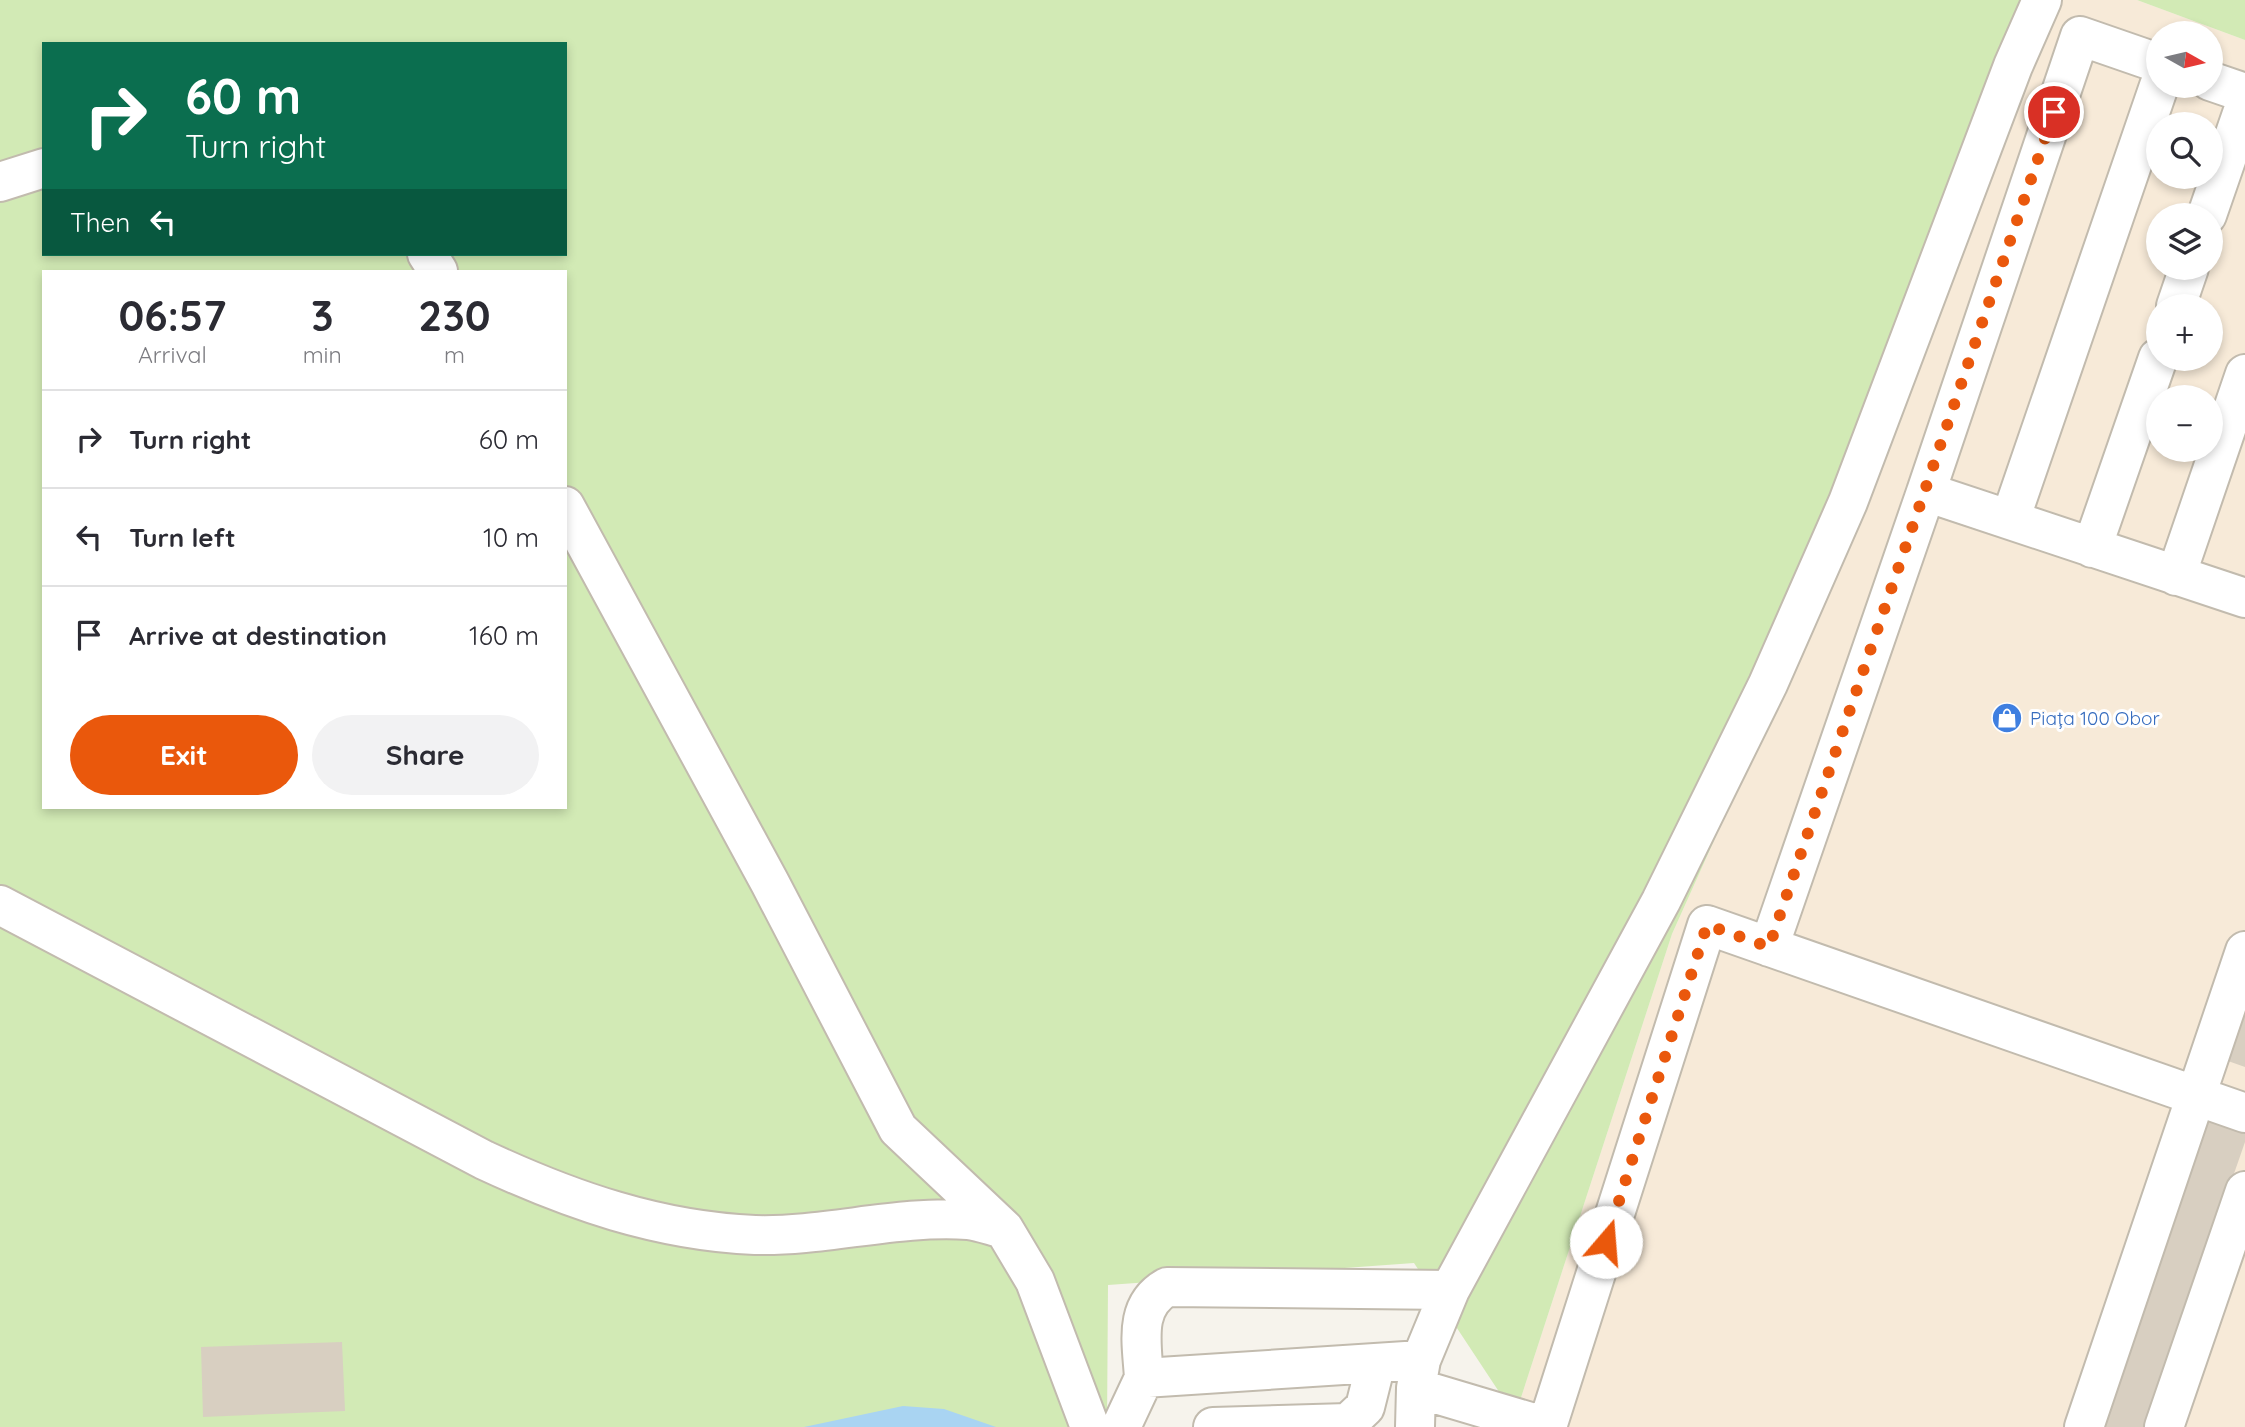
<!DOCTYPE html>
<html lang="en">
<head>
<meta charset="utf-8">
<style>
  :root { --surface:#fff; --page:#f2f2f3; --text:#2b2b33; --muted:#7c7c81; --line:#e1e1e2; --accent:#ea580c }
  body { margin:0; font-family:Quicksand,sans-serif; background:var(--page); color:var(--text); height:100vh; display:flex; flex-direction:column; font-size:26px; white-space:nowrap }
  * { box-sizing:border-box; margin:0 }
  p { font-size:23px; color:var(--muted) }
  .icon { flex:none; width:38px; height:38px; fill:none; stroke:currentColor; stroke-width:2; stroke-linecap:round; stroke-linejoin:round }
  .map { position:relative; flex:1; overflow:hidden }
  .sheet { position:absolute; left:42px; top:270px; width:525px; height:539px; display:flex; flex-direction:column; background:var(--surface); border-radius:0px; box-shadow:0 4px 10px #0003 }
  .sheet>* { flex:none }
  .hud { position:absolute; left:42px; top:42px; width:525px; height:214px; border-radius:0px; box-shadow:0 4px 10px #0003; background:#0b6e4f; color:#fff; overflow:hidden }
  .needle { width:46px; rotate:98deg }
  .fabs { position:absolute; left:2146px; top:21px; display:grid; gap:14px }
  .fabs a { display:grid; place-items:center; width:77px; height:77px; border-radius:50%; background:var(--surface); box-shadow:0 4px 10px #0003; font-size:35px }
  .pin { position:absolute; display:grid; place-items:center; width:60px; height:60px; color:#fff; margin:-30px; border:4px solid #fff; border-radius:50%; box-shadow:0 2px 7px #0007 }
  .me { position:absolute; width:77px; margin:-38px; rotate:18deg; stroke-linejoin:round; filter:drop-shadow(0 0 5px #0008) }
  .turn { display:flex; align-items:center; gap:24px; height:147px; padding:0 28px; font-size:32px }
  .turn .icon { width:91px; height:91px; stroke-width:2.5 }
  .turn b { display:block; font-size:49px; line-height:60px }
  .then { display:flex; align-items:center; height:66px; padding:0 28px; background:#0003; gap:14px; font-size:26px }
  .eta { display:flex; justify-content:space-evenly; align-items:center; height:119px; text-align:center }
  .eta b { font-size:42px; font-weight:700; line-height:49px }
  .action { display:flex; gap:14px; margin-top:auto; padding:14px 28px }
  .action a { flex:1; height:80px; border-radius:42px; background:var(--accent); color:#fff; font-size:28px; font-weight:700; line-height:80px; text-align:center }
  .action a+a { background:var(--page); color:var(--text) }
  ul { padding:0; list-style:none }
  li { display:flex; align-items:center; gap:21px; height:98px; padding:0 28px; border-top:2px solid var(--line) }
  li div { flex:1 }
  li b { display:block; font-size:26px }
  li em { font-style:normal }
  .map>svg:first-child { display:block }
  .commercial { fill:#f7ead8; fill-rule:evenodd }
  .green { fill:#d2eab5; fill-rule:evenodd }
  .water { fill:#a9d4f2 }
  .building { fill:#d8cfc1 }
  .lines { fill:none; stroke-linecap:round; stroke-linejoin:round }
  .minor-casing { stroke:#c2bbae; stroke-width:42 }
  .minor { stroke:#fff; stroke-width:38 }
  .route { stroke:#ea580c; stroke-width:12; stroke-dasharray:0 21.6 }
  .labels { text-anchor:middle; stroke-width:6; stroke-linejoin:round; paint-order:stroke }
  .shop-label { font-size:19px; fill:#366cbe; stroke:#fff; text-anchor:start }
</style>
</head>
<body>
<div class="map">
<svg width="2245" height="1427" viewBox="0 0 2245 1427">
  <rect width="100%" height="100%" fill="#f6f3ec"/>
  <path class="commercial" d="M 2060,0 L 2137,0 L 2245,40 L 2245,1427 L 1545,1427 L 1515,1416 L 1672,934 L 1866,503 ZM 2158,33 L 2210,33 L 2210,86 L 2158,86 ZM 2158,124 L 2210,124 L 2210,177 L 2158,177 ZM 2158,215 L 2210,215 L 2210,268 L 2158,268 ZM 2158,306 L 2210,306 L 2210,359 L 2158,359 ZM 2158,397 L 2210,397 L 2210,450 L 2158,450 Z"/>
  <path class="green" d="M 0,0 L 2060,0 L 1866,503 L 1672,934 L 1515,1416 L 1414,1263 L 1108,1285 L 1107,1427 L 0,1427 ZM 44,44 L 565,44 L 565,254 L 44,254 ZM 44,271 L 565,271 L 565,807 L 44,807 Z
    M 2137,0 L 2245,0 L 2245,40 Z"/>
  <path class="water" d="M 903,1406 L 944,1409 L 996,1427 L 804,1427 Z"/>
  <path class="building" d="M 2245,958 L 2245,1067 L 2211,1055 Z
    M 2194,1115 L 2245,1133 L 2245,1142 L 2146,1427 L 2085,1427 Z
    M 342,1342 L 345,1411 L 203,1417 L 201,1347 Z"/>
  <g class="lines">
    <g class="minor-casing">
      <path id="minor" d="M 2158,63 L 2080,36 L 1926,492 L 2245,598
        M 2210,81 L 2245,93
        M 0,182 L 44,168
        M 2207,215 L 2245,105
        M 427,254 L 438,271
        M 2176,306 L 2189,268
        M 565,506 L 770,883 L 898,1129 L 1004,1229 L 1035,1281 L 1090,1427
        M 2010,520 L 2159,86
        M 2092,548 L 2158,358
        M 2176,576 L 2245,374
        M 0,905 L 484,1160 C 570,1200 658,1231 755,1235 C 825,1237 897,1215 968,1220 C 979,1221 992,1226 1004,1229
        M 1769,947 L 1926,492
        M 1144,1378 C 1142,1343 1133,1306 1167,1287 L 1450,1290
        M 1416,1388 L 1547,1427
        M 1121,1427 L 1144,1378 L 1421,1360
        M 1213,1427 L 1348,1423 L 1365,1407 L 1376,1363
        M 1415,1427 L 1416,1388 L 1421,1360 L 1450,1290 L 1661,901 L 1768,684 L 1848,502 L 2013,66 L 2042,0
        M 1547,1427 L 1707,925 L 2245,1113
        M 2084,1427 L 2245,951
        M 2164,1427 L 2245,1191"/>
    </g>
    <use href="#minor" class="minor"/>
  </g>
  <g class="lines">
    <path class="route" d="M 1606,1242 L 1707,925 L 1769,947 L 2054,112"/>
  </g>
  <defs>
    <g id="shop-disc" transform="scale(1.575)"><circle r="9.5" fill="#3f7fe0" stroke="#fff"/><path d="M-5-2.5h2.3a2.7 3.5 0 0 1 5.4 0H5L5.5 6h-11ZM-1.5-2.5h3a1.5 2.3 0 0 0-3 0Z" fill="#fff"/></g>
  </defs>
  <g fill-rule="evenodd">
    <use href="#shop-disc" x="2007" y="718"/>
  </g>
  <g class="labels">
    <g class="shop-label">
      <text x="2030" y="725">Piața 100 Obor</text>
    </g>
  </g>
</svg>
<div class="fabs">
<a><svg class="needle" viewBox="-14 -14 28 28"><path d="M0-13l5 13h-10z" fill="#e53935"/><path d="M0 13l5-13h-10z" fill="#7c7c81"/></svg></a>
<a><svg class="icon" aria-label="search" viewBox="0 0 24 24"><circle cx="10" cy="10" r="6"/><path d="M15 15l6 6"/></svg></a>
<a><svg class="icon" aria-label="layers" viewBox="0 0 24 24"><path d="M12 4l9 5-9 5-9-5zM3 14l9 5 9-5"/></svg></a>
<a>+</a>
<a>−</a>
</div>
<div class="pin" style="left:2054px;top:112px;background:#d93025"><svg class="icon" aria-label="arrive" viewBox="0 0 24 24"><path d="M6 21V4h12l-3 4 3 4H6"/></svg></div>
<svg class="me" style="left:1606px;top:1242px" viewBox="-20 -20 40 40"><circle r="19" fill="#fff"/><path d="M0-13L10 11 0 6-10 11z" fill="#ea580c"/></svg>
<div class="hud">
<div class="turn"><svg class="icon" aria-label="right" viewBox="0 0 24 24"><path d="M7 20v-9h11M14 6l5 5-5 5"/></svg><div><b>60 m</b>Turn right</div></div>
<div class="then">Then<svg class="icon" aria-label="left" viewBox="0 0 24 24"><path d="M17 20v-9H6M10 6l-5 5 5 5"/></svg></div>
</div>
<section class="sheet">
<div class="eta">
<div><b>06:57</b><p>Arrival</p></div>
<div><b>3</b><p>min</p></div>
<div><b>230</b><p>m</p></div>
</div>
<ul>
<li><svg class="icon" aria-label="right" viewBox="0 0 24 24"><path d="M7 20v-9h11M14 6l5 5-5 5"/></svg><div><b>Turn right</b></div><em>60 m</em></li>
<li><svg class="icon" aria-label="left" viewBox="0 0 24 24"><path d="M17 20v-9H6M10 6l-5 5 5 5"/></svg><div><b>Turn left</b></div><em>10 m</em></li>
<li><svg class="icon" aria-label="arrive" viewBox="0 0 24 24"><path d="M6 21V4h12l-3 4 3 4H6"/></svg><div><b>Arrive at destination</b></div><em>160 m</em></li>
</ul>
<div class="action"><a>Exit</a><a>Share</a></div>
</section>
</div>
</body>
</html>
